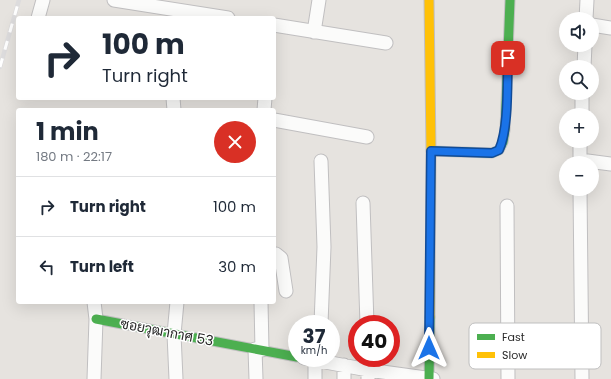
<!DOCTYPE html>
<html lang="en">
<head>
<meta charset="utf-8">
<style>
  :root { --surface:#fff; --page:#f2f2f3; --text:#1f2937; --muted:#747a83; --line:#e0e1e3 }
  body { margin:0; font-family:Poppins,Sarabun,sans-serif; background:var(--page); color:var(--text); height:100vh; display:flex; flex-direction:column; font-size:15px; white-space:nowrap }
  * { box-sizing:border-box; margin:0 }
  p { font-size:13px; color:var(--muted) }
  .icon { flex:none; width:22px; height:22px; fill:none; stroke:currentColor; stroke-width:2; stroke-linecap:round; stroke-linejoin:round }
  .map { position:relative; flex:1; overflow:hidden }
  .panel { position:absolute; left:16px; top:108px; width:260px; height:196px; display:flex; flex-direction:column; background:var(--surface); border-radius:4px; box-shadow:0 4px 16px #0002 }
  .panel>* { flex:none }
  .guide { position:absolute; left:16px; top:16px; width:260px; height:84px; border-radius:4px; box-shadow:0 4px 16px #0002; background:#fff; color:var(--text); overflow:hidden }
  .buttons { position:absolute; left:559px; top:12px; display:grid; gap:8px }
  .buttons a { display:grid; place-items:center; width:40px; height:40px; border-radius:50%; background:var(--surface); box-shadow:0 4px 16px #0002; font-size:20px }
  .speed { position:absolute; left:288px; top:315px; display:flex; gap:8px; font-size:20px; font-weight:700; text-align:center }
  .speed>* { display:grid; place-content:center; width:52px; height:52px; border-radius:50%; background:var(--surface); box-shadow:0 4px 16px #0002; line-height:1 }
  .speed small { font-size:10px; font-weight:400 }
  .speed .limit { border:6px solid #d22; background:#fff; color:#111 }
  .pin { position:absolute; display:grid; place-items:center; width:34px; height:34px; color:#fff; margin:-17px; border-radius:8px; box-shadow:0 2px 6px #0006 }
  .me { position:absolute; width:44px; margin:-22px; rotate:0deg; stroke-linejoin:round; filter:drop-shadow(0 0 3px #0008) }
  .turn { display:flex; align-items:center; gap:14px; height:84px; padding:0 20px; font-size:18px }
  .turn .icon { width:52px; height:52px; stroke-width:2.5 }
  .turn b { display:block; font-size:28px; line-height:34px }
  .round { display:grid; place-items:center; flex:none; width:42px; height:42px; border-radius:21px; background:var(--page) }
  .head { display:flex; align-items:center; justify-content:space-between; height:68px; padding:0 20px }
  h1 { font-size:24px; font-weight:700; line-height:30px }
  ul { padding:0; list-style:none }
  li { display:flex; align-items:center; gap:12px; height:60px; padding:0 20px; border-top:1px solid var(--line) }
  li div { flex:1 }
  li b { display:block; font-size:15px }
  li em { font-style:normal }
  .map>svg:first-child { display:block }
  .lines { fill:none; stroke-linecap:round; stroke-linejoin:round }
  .street-casing { stroke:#c0bfc0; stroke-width:15 }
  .fast-casing { stroke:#c0bfc0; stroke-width:11 }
  .slow-casing { stroke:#c0bfc0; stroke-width:11 }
  .street { stroke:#fbfbfa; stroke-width:13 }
  .fast { stroke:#4caf50; stroke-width:9 }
  .slow { stroke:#ffc107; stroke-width:9 }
  .rail-casing { stroke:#dddcdd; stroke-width:4.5 }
  .rail { stroke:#fff; stroke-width:3; stroke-dasharray:9; stroke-linecap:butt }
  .route-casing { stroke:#114b97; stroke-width:10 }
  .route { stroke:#1a73e8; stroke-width:7 }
  .labels { text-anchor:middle; stroke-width:3; stroke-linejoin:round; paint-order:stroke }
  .street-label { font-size:14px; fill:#292929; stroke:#fff }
  .key { fill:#fff; stroke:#bfbfbf; stroke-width:1 }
  .key-label { font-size:11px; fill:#292929 }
</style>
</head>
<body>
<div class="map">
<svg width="611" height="379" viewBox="0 0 611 379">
  <rect width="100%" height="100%" fill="#e6e3df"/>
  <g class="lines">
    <g class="street-casing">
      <path id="street" d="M 114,0 L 228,18
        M 38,18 L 43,0
        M 586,19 L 587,0
        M 274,25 L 386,43
        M 592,25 L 611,28
        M 314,32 L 319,0
        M 584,67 L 585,45
        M 173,98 L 174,110
        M 264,110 L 265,98
        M 582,115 L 582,93
        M 274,120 L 367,137
        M 580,160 L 611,164
        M 321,161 L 324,247 L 321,324
        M 580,163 L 580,141
        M 580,189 L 582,379
        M 363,203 L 367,324
        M 507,206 L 508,379
        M 274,254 L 276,254 L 281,258 L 286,291
        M 94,302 L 96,319 L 94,379
        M 261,302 L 262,350
        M 255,349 L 256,379
        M 304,358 L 368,370 L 433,379
        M 368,358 L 368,379
        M 315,360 L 315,379
        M 344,365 L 344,379
        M 176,379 L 174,334 L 177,302"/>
    </g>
    <g class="fast-casing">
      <path id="fast" d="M 431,151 L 492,153 L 499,150 L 503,142 L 505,130 L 510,0
        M 96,319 L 297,357
        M 429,378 L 430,317"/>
    </g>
    <g class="slow-casing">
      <path id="slow" d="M 429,0 L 431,151 L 430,317"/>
    </g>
    <use href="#street" class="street"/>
    <use href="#fast" class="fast"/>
    <use href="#slow" class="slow"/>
    <g class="rail-casing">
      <path id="rail" d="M 0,67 L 19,0"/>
    </g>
    <use href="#rail" class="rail"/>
  </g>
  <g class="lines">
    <g class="route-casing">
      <path id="route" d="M 429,348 L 431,151 L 492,153 L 499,150 C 509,128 507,83 508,58"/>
    </g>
    <use href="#route" class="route"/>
  </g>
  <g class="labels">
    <g class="street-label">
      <text transform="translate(167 332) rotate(11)" y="5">ซอยวุฒากาศ 53</text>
    </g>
  </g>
  <rect x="469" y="323" width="132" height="46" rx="6" class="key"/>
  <rect x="477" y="334" width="18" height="6" fill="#4caf50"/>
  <rect x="477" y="352" width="18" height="6" fill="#ffc107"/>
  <g class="key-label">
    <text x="502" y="341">Fast</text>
    <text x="502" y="359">Slow</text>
  </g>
</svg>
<div class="buttons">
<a><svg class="icon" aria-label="sound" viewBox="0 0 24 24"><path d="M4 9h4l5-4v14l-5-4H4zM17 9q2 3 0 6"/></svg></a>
<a><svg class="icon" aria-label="search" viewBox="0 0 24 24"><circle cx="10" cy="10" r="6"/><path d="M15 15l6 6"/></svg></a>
<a>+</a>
<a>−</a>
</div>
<div class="speed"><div>37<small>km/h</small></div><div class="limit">40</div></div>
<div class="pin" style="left:508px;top:58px;background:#d93025"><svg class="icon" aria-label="arrive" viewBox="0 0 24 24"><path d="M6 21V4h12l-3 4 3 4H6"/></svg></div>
<svg class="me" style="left:429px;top:348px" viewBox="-20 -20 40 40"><path d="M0-17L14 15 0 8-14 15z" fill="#1a73e8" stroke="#fff" stroke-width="4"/></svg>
<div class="guide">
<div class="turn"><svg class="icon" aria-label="right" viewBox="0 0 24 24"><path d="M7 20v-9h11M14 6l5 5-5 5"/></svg><div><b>100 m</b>Turn right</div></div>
</div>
<section class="panel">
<div class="head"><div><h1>1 min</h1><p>180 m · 22:17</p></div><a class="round" style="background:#d93025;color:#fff"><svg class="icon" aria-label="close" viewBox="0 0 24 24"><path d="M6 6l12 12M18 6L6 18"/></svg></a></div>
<ul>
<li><svg class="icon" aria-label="right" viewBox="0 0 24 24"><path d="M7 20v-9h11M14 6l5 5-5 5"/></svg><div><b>Turn right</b></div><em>100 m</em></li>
<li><svg class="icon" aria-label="left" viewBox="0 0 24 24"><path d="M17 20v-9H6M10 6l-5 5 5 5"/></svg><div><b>Turn left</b></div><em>30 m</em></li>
</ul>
</section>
</div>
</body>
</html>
